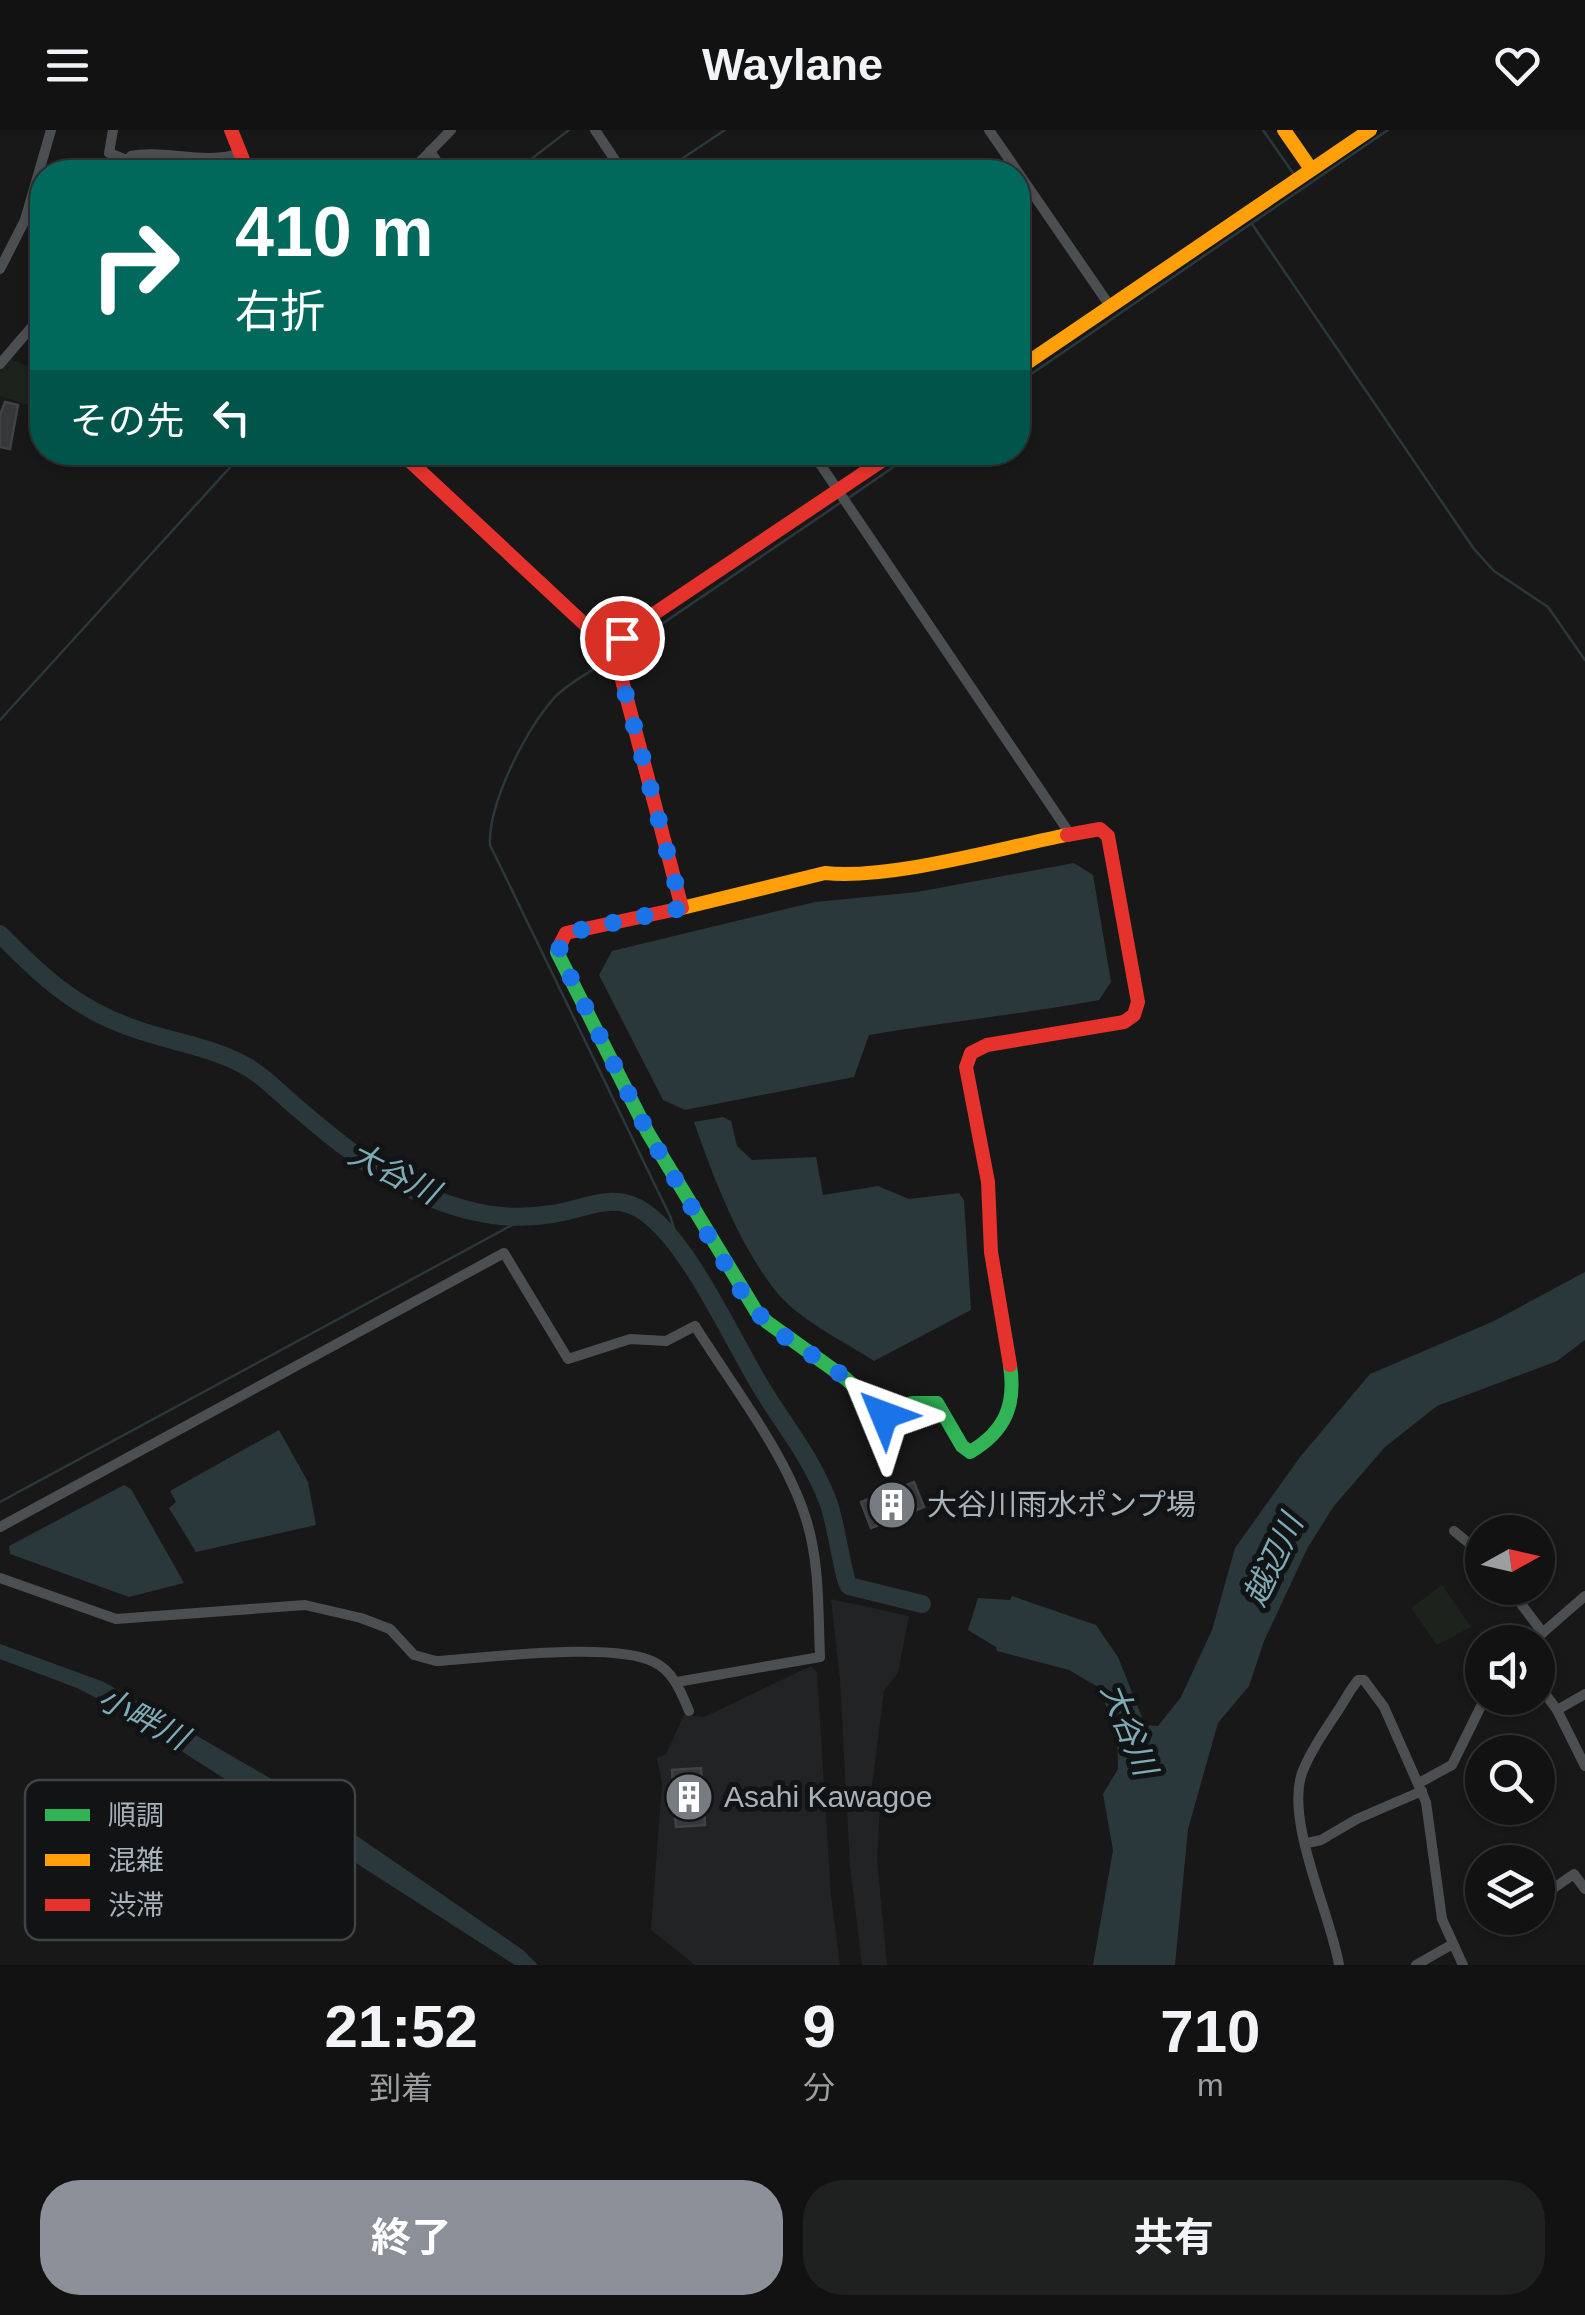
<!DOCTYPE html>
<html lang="ja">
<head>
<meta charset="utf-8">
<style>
  :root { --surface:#121212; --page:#1f2020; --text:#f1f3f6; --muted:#9c9e9f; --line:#313232; --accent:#8c9099 }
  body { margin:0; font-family:Arial,"Noto Sans JP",sans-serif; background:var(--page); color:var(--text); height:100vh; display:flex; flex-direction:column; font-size:38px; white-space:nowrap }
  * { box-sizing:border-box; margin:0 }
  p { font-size:32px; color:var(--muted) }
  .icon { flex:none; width:55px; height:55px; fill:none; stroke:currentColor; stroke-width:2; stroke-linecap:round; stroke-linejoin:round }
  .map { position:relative; height:1835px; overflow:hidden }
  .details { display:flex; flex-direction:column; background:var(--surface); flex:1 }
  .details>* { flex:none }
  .banner { position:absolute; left:30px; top:30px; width:1000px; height:305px; border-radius:40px; box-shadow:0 2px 8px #0004,0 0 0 2px var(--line); background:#00695c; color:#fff; overflow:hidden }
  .needle { width:65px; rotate:82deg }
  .tools { position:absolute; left:1465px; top:1385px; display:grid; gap:20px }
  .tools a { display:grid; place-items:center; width:90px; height:90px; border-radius:50%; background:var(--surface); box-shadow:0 2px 8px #0004,0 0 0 2px var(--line); font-size:50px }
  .pin { position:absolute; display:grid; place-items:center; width:85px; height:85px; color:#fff; margin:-42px; border:5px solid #fff; border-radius:50%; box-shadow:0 2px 10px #0007 }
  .me { position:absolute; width:110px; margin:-55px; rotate:314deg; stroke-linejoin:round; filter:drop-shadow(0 0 8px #0008) }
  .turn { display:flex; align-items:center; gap:35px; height:210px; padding:0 40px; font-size:45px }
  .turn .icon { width:130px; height:130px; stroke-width:2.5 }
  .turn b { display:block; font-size:70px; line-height:85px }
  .then { display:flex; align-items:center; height:95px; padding:0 40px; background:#0003; gap:20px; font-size:38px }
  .eta { display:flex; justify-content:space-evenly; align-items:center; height:170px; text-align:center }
  .eta b { font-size:60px; font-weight:700; line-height:70px }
  .primary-button { display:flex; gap:20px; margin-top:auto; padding:20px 40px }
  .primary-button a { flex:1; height:115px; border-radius:40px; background:var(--accent); color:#fff; font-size:40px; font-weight:700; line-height:115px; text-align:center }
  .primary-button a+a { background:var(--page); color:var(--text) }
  header { display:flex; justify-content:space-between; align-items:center; height:130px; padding:0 40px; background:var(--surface); font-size:45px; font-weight:700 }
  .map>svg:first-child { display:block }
  .built { fill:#222325 }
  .green { fill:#1c231c }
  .water { fill:#2a383b }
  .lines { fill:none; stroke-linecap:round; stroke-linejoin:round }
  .stream { stroke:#2a383b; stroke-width:2.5 }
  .river { stroke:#2a383b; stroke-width:18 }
  .building { fill:#353738; stroke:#404344; stroke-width:2.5 }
  .street { stroke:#4c4f51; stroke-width:10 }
  .fast { stroke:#30b455; stroke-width:14 }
  .slow { stroke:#ff9f0a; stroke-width:14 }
  .jam { stroke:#e5322d; stroke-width:14 }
  .route { stroke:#1a73e8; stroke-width:18; stroke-dasharray:0 32.4 }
  .labels { text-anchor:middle; stroke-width:10; stroke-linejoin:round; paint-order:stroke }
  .poi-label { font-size:30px; fill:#a8b2ba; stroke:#121314; text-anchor:start }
  .water-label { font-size:32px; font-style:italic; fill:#7dacb7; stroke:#121314 }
  .key { fill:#121314; stroke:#3f4346; stroke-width:2.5 }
  .key-label { font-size:28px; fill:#a8b2ba }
</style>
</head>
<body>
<header><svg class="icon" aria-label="menu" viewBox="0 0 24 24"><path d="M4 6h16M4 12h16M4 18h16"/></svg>Waylane<svg class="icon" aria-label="heart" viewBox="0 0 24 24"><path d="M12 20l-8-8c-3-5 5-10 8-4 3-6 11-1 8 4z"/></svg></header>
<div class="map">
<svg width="1585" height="1835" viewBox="0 0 1585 1835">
  <rect width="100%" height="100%" fill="#181818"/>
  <path class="built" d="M 831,1469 L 909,1486 L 898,1543 L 884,1561 L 870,1671 L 880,1676 L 877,1730 L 887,1835 L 862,1835 L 850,1736 L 840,1549 Z
    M 811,1536 L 817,1542 L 831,1766 L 840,1835 L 695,1835 L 651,1800 L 662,1653 L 657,1628 L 666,1624 L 684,1585 L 704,1587 Z"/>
  <path class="green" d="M 8,228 L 42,242 L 42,290 L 38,290 L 41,279 L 0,266 L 0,239 Z
    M 1442,1455 L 1471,1497 L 1437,1515 L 1411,1478 Z"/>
  <path class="water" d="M 1074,733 L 1093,745 L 1111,852 L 1099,870 C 1023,884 946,892 869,905 L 854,947 L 685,980 L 663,970 L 599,845 L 612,821 L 815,772 L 917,762 Z
    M 723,987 L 731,991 L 737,1016 L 752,1030 L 816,1027 L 823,1065 L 878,1056 L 909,1069 L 959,1063 L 964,1070 L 971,1180 L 874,1231 C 842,1210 797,1189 774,1159 C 737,1110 714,1049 694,992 Z
    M 1585,1142 L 1585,1210 L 1557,1231 L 1437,1276 L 1385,1317 L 1334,1376 L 1308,1417 L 1264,1511 L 1249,1556 L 1218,1593 L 1188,1699 L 1175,1835 L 1093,1835 L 1113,1720 L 1103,1664 L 1118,1639 L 1117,1601 L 1098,1557 L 1069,1540 L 997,1521 L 996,1517 L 968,1500 L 978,1468 L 1010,1470 L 1012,1466 L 1096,1495 L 1118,1527 L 1145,1595 L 1158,1596 L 1181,1567 L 1212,1500 L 1235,1418 L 1300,1327 L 1370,1244 L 1494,1191 Z
    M 279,1300 L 308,1352 L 316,1395 L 196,1422 L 169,1378 L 176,1372 L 170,1361 Z
    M 124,1355 L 131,1359 L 184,1453 L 129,1467 L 10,1424 L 9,1416 Z
    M 0,1514 L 104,1552 L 287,1658 L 523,1820 L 538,1835 L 515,1835 L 108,1574 L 77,1558 L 0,1529 Z"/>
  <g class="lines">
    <path class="stream" d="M 1263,0 L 1293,43
      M 526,33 L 569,0
      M 662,42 L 725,0
      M 1252,94 L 1474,419 L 1494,441 L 1548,477 L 1585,530
      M 1018,253 L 1388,0
      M 850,367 L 915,322
      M 622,521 L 843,371
      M 611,528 C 594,540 569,552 554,568 C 526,600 488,673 490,715 L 670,1086 L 680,1117
      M 0,590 L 244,322
      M 0,1372 L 527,1087"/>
    <path class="river" d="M 0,804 C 39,844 74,877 127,896 C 165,911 206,915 242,934 C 264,945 282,966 301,981 C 353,1026 407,1067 476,1082 C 501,1088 527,1088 552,1084 C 584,1080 614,1059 646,1083 C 693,1118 733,1213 766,1265 C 788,1300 812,1330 827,1369 C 836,1389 842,1445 849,1456 L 922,1474"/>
  </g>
  <path class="building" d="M 5,272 L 18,275 L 10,319 L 0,317 L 0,285 Z
    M 914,1352 L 924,1377 L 871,1398 L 861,1372 Z
    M 701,1638 L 705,1695 L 676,1697 L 672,1640 Z"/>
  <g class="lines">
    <path class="street" d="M 113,0 L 109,23 L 129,31
      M 595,0 L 623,42
      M 989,0 L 1110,176
      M 430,21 L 444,42
      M 124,42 L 131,26 C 163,19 206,36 241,23
      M 410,42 L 451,0
      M 519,42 L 527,37
      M 25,90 L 42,94
      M 0,139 L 25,90 L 51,0
      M 0,234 L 42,185
      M 812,322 L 1070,704
      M 0,1397 L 504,1123 L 568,1229 L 630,1209 L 666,1211 L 695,1196 C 732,1255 786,1324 806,1389 C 820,1433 818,1482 820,1527 L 677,1552
      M 1454,1401 L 1482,1424
      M 0,1448 L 116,1489 L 305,1475 L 361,1488 L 390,1499 L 414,1525 L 436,1531 C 485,1528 613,1511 654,1532 C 674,1542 681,1562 689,1581
      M 1509,1458 L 1543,1503
      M 1532,1512 L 1585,1466
      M 1538,1554 L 1557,1580 L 1585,1636
      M 1557,1580 L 1585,1564
      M 1419,1653 L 1452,1635 L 1485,1568
      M 1307,1713 L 1321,1710 L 1357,1689 L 1422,1661
      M 1538,1769 L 1574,1744 L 1585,1759
      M 1339,1835 C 1331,1785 1285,1692 1302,1643 C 1313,1614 1335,1588 1350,1561 L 1358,1550 L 1364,1550 L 1384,1577 L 1426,1672 L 1442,1789 L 1463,1835
      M 1416,1835 L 1451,1815"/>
    <path class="fast" d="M 560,815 L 557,822 L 648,1003 L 756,1181 L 767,1192 L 845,1248 L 885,1285 L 912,1273 L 937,1273 L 962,1316 L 970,1322 C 1006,1301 1016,1274 1010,1235"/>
    <path class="slow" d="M 1284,0 L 1311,39
      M 1018,239 L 1370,0
      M 682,778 L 825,743 C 890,750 1000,718 1067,705"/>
    <path class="jam" d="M 231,0 L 248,42
      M 400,322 L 595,504 L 612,512 L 895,322
      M 560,815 L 566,803 L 682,778 L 612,512
      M 1010,1235 L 991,1122 L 988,1052 L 966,937 L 971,923 L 987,915 L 1124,892 L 1134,885 L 1138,872 L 1108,706 L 1100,699 L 1067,705"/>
  </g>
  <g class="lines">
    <path class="route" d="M 622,508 L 612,512 L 682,778 L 566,803 L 558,822 L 648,1003 L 744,1166 L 769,1196 L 842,1245 L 862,1262 L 873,1280 L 884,1285"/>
  </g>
  <defs>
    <g id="building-disc" transform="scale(2.5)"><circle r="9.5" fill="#767c81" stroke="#121314"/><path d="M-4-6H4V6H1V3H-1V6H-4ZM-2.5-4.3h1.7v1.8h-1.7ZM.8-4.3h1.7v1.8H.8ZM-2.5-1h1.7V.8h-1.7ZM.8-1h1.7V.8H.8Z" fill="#fff"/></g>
  </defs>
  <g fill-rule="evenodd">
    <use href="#building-disc" x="892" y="1375"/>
    <use href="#building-disc" x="689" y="1667"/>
  </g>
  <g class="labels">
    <g class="poi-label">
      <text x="927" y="1385">大谷川雨水ポンプ場</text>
      <text x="724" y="1677">Asahi Kawagoe</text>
    </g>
    <g class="water-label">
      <text transform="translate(394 1043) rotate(27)" y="11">大谷川</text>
      <text transform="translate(1273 1430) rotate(-65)" y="11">越辺川</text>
      <text transform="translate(143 1588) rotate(28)" y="11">小畔川</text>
      <text transform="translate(1129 1599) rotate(68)" y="11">大谷川</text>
    </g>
  </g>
  <rect x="25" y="1650" width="330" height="160" rx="15" class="key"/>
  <rect x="45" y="1679" width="45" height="12" fill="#30b455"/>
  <rect x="45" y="1724" width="45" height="12" fill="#ff9f0a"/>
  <rect x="45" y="1769" width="45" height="12" fill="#e5322d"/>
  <g class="key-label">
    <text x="108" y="1695">順調</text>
    <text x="108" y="1740">混雑</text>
    <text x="108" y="1785">渋滞</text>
  </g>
</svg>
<div class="tools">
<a><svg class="needle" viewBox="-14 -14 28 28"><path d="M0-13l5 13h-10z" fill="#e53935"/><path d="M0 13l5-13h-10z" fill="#9c9e9f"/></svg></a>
<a><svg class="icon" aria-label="sound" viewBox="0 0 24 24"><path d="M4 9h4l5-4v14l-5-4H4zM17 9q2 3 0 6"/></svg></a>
<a><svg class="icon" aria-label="search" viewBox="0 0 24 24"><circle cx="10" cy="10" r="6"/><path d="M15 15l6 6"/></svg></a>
<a><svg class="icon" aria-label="layers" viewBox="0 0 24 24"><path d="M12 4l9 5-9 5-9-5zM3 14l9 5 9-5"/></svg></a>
</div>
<div class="pin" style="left:622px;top:508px;background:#d93025"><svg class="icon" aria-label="arrive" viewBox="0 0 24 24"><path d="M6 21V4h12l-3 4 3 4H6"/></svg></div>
<svg class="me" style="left:884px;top:1285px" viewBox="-20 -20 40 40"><path d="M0-17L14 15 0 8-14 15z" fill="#1a73e8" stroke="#fff" stroke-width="4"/></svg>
<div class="banner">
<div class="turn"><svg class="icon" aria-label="right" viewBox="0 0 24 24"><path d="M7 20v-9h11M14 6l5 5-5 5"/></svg><div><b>410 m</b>右折</div></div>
<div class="then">その先<svg class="icon" aria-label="left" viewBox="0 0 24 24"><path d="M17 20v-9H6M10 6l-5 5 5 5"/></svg></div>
</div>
</div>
<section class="details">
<div class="eta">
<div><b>21:52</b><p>到着</p></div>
<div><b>9</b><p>分</p></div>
<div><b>710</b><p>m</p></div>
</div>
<div class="primary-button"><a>終了</a><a>共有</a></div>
</section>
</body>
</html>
